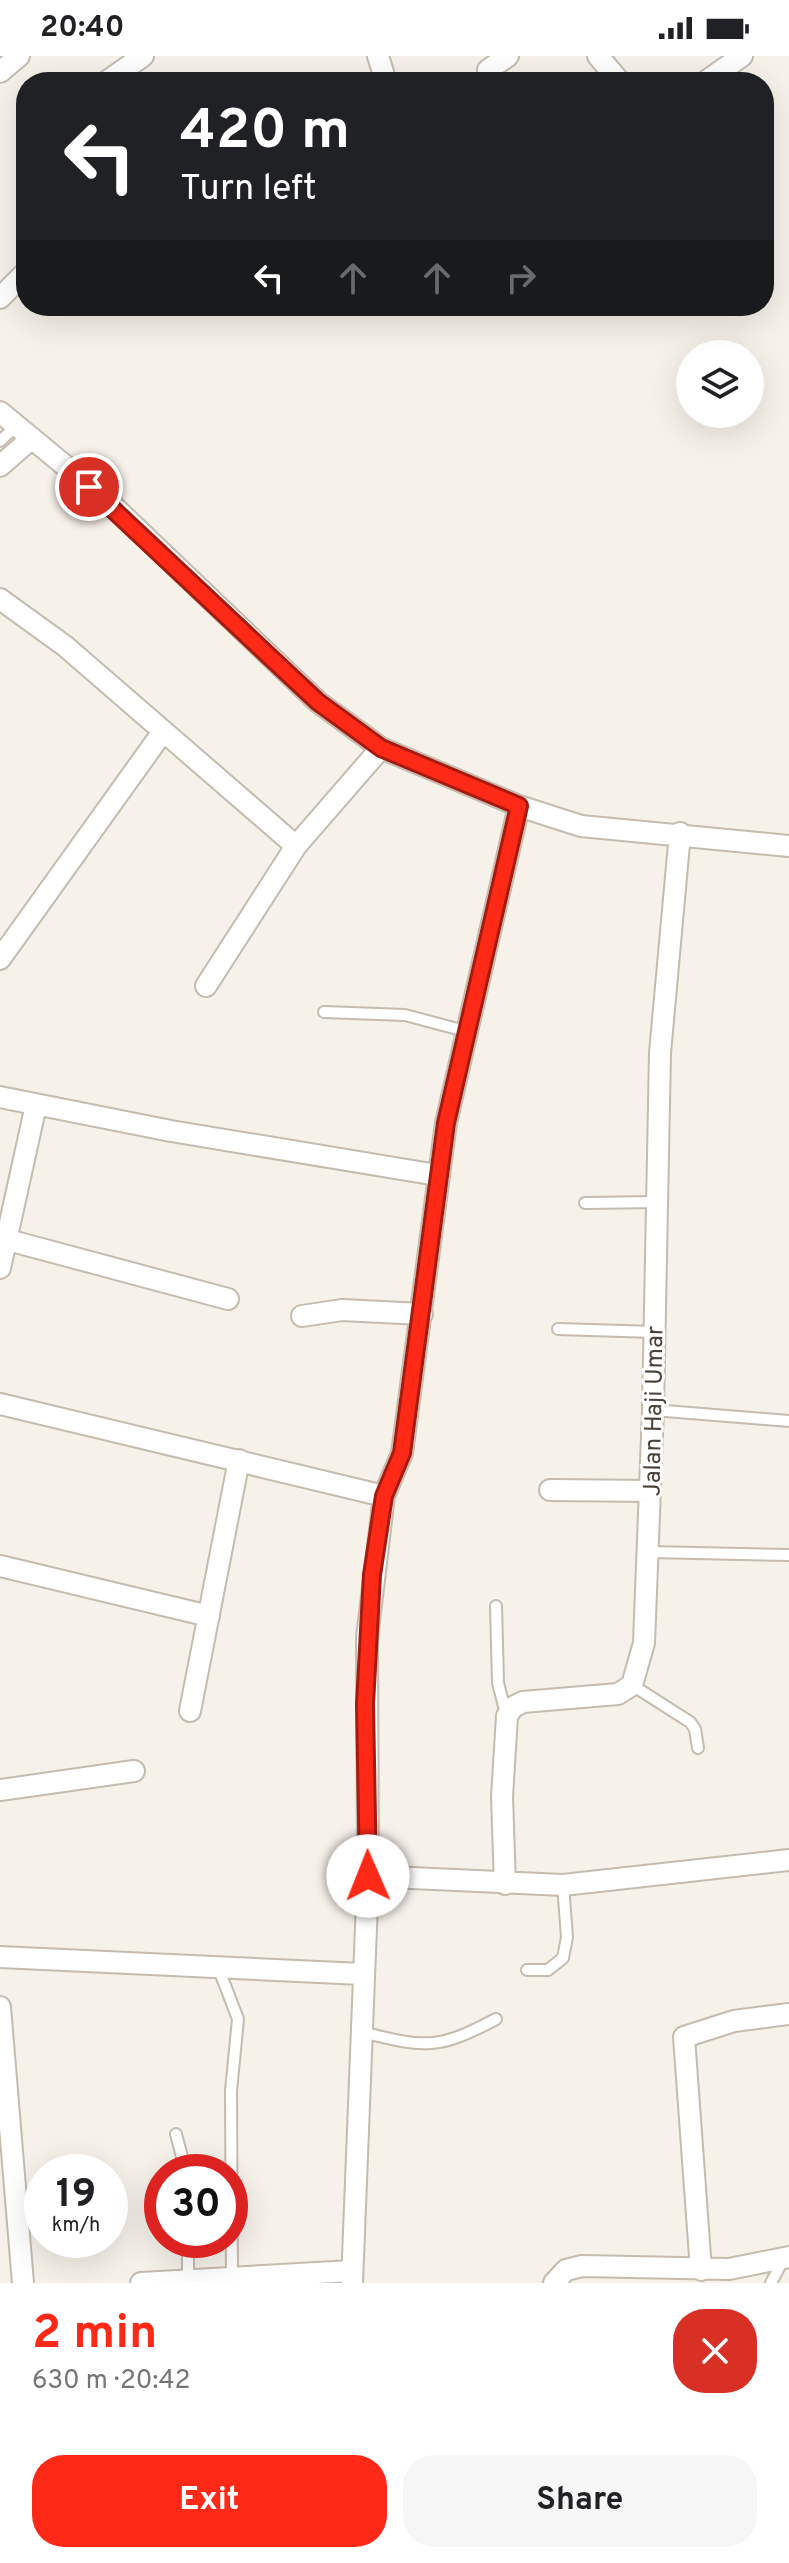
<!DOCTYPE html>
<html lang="en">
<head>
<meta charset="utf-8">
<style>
  :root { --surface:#fff; --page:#f6f6f6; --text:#202124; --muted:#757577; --accent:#ff2917 }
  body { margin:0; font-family:Overpass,sans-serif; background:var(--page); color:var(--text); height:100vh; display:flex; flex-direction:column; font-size:30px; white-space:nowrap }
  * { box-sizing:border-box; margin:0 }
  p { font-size:26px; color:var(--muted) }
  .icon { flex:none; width:44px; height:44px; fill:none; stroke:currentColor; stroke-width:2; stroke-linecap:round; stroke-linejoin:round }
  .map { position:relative; height:2227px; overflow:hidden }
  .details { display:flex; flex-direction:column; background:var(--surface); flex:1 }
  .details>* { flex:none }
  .banner { position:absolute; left:16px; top:16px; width:758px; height:244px; border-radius:32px; box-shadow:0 8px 32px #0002; background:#202124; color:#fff; overflow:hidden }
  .controls { position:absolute; left:676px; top:284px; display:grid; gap:16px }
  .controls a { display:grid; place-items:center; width:88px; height:88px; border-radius:50%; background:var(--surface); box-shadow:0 8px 32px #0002; font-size:40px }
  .speed { position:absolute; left:24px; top:2098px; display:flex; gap:16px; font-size:40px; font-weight:700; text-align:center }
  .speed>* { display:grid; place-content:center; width:104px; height:104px; border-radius:50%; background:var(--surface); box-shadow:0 8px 32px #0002; line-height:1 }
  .speed small { font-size:20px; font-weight:400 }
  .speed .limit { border:12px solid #d22; background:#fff; color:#111 }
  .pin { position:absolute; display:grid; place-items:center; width:68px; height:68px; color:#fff; margin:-34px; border:4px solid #fff; border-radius:50%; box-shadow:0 2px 8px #0007 }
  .me { position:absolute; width:88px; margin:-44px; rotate:359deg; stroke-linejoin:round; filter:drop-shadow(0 0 6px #0008) }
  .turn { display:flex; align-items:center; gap:28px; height:168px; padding:0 32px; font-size:36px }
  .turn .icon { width:104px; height:104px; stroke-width:2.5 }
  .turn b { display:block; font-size:56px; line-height:68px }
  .lanes { display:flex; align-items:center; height:76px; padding:0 32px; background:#0003; justify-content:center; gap:40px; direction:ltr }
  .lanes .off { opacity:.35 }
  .round { display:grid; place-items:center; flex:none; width:84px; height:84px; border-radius:32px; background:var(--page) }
  .head { display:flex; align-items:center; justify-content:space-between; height:136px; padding:0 32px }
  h1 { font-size:48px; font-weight:700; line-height:60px; color:var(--accent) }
  .action { display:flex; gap:16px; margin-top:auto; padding:16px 32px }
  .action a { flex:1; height:92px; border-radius:32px; background:var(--accent); color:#fff; font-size:32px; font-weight:700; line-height:92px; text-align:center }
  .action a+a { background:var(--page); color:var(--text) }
  .status { display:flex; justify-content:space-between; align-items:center; height:56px; padding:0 40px; background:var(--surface); direction:ltr }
  .status svg { height:22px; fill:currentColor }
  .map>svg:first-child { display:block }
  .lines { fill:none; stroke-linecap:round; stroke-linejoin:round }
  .service-casing { stroke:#c5bbae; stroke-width:14 }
  .minor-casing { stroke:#c5bbae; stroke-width:24 }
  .service { stroke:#fff; stroke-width:10 }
  .minor { stroke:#fff; stroke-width:20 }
  .route-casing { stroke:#a61b0f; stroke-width:20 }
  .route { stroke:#ff2917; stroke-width:14 }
  .labels { text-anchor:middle; stroke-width:6; stroke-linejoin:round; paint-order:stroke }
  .street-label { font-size:24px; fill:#4b4137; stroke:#fff }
</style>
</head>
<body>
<div class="status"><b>20:40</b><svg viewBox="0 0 49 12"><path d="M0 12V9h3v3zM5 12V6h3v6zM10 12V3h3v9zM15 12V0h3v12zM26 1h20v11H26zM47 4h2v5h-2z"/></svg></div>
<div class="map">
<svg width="789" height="2227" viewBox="0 0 789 2227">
  <rect width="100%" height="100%" fill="#f6f1e9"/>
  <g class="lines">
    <g class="service-casing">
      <path id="service" d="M 0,385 L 16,370
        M 324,956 L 405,959 L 465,975
        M 585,1147 L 657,1146
        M 558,1273 L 655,1276
        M 653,1354 L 789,1365
        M 649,1496 L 788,1499
        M 496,1550 L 498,1627 L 506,1658
        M 632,1629 L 690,1666 L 695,1673 L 698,1692
        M 218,1911 L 238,1963 L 231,2035 L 232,2221
        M 527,1914 L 548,1914 L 563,1902 L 567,1881 L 563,1829
        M 362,1976 C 425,1992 438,1994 496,1963
        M 176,2078 L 186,2116
        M 188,2222 L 188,2184
        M 771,2227 L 783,2204"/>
    </g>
    <g class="minor-casing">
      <path id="minor" d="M 378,0 L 386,26
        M 598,0 L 620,26
        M 488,14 L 508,0
        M 0,16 L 19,0
        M 106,26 L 143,0
        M 705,26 L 742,0
        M 0,242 L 26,216
        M 0,356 L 109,446 L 318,646 L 381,692 L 519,750 L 581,770 L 789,790
        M 0,410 L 31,383
        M 0,543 L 65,590 L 296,790
        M 0,903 L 162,677
        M 206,930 L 296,790 L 381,692
        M 0,1041 L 171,1075 L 437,1119
        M 8,1184 L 228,1243
        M 0,1212 L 36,1049
        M 302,1260 L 342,1254 L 422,1258
        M 0,1348 L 384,1440
        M 550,1434 L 651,1435
        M 0,1510 L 209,1560
        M 190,1655 L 239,1404
        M 0,1734 L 134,1715
        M 368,1820 L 563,1829 L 789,1804
        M 505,1828 L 502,1741 L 507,1660 L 513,1651 L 523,1646 L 618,1638 L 632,1629 L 644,1587 L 653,1354 L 660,997 L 680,777
        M 0,1901 L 362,1918
        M 0,1951 L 23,2227
        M 701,2214 L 684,1981 L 734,1965 L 789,1958
        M 141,2227 L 352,2215
        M 352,2227 L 368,1820 L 367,1582 L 384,1440 L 402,1397 L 446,1067 L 519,750
        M 554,2227 L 566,2214 L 582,2210 L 729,2213 L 789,2201"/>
    </g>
    <use href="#service" class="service"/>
    <use href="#minor" class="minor"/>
  </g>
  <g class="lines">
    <g class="route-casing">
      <path id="route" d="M 89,431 L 318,646 L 381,692 L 519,750 L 446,1067 L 402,1397 L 384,1440 L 372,1519 L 365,1648 L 368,1820"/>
    </g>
    <use href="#route" class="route"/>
  </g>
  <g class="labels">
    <g class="street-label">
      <text transform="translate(653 1355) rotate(-89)" y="8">Jalan Haji Umar</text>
    </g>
  </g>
</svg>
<div class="controls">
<a><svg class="icon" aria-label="layers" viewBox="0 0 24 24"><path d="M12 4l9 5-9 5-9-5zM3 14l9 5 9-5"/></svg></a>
</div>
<div class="speed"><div>19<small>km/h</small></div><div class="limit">30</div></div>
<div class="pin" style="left:89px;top:431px;background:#d93025"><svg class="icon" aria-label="arrive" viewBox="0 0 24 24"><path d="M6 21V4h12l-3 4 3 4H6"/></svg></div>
<svg class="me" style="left:368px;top:1820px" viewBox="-20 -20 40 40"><circle r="19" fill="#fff"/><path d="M0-13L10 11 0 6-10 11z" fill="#ff2917"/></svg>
<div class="banner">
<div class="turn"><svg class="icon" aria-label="left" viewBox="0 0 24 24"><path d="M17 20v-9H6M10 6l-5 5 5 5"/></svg><div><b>420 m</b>Turn left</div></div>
<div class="lanes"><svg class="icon" aria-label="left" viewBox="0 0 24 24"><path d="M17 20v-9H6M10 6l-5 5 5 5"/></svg><svg class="icon off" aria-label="ahead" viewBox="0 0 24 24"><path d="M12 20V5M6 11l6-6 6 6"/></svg><svg class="icon off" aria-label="ahead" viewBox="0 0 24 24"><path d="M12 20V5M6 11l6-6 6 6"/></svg><svg class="icon off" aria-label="right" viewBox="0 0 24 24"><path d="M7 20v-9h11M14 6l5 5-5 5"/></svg></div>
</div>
</div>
<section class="details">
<div class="head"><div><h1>2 min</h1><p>630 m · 20:42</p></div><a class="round" style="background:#d93025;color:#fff"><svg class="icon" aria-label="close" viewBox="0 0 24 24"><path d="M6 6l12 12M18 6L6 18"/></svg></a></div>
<div class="action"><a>Exit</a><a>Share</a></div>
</section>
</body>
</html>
